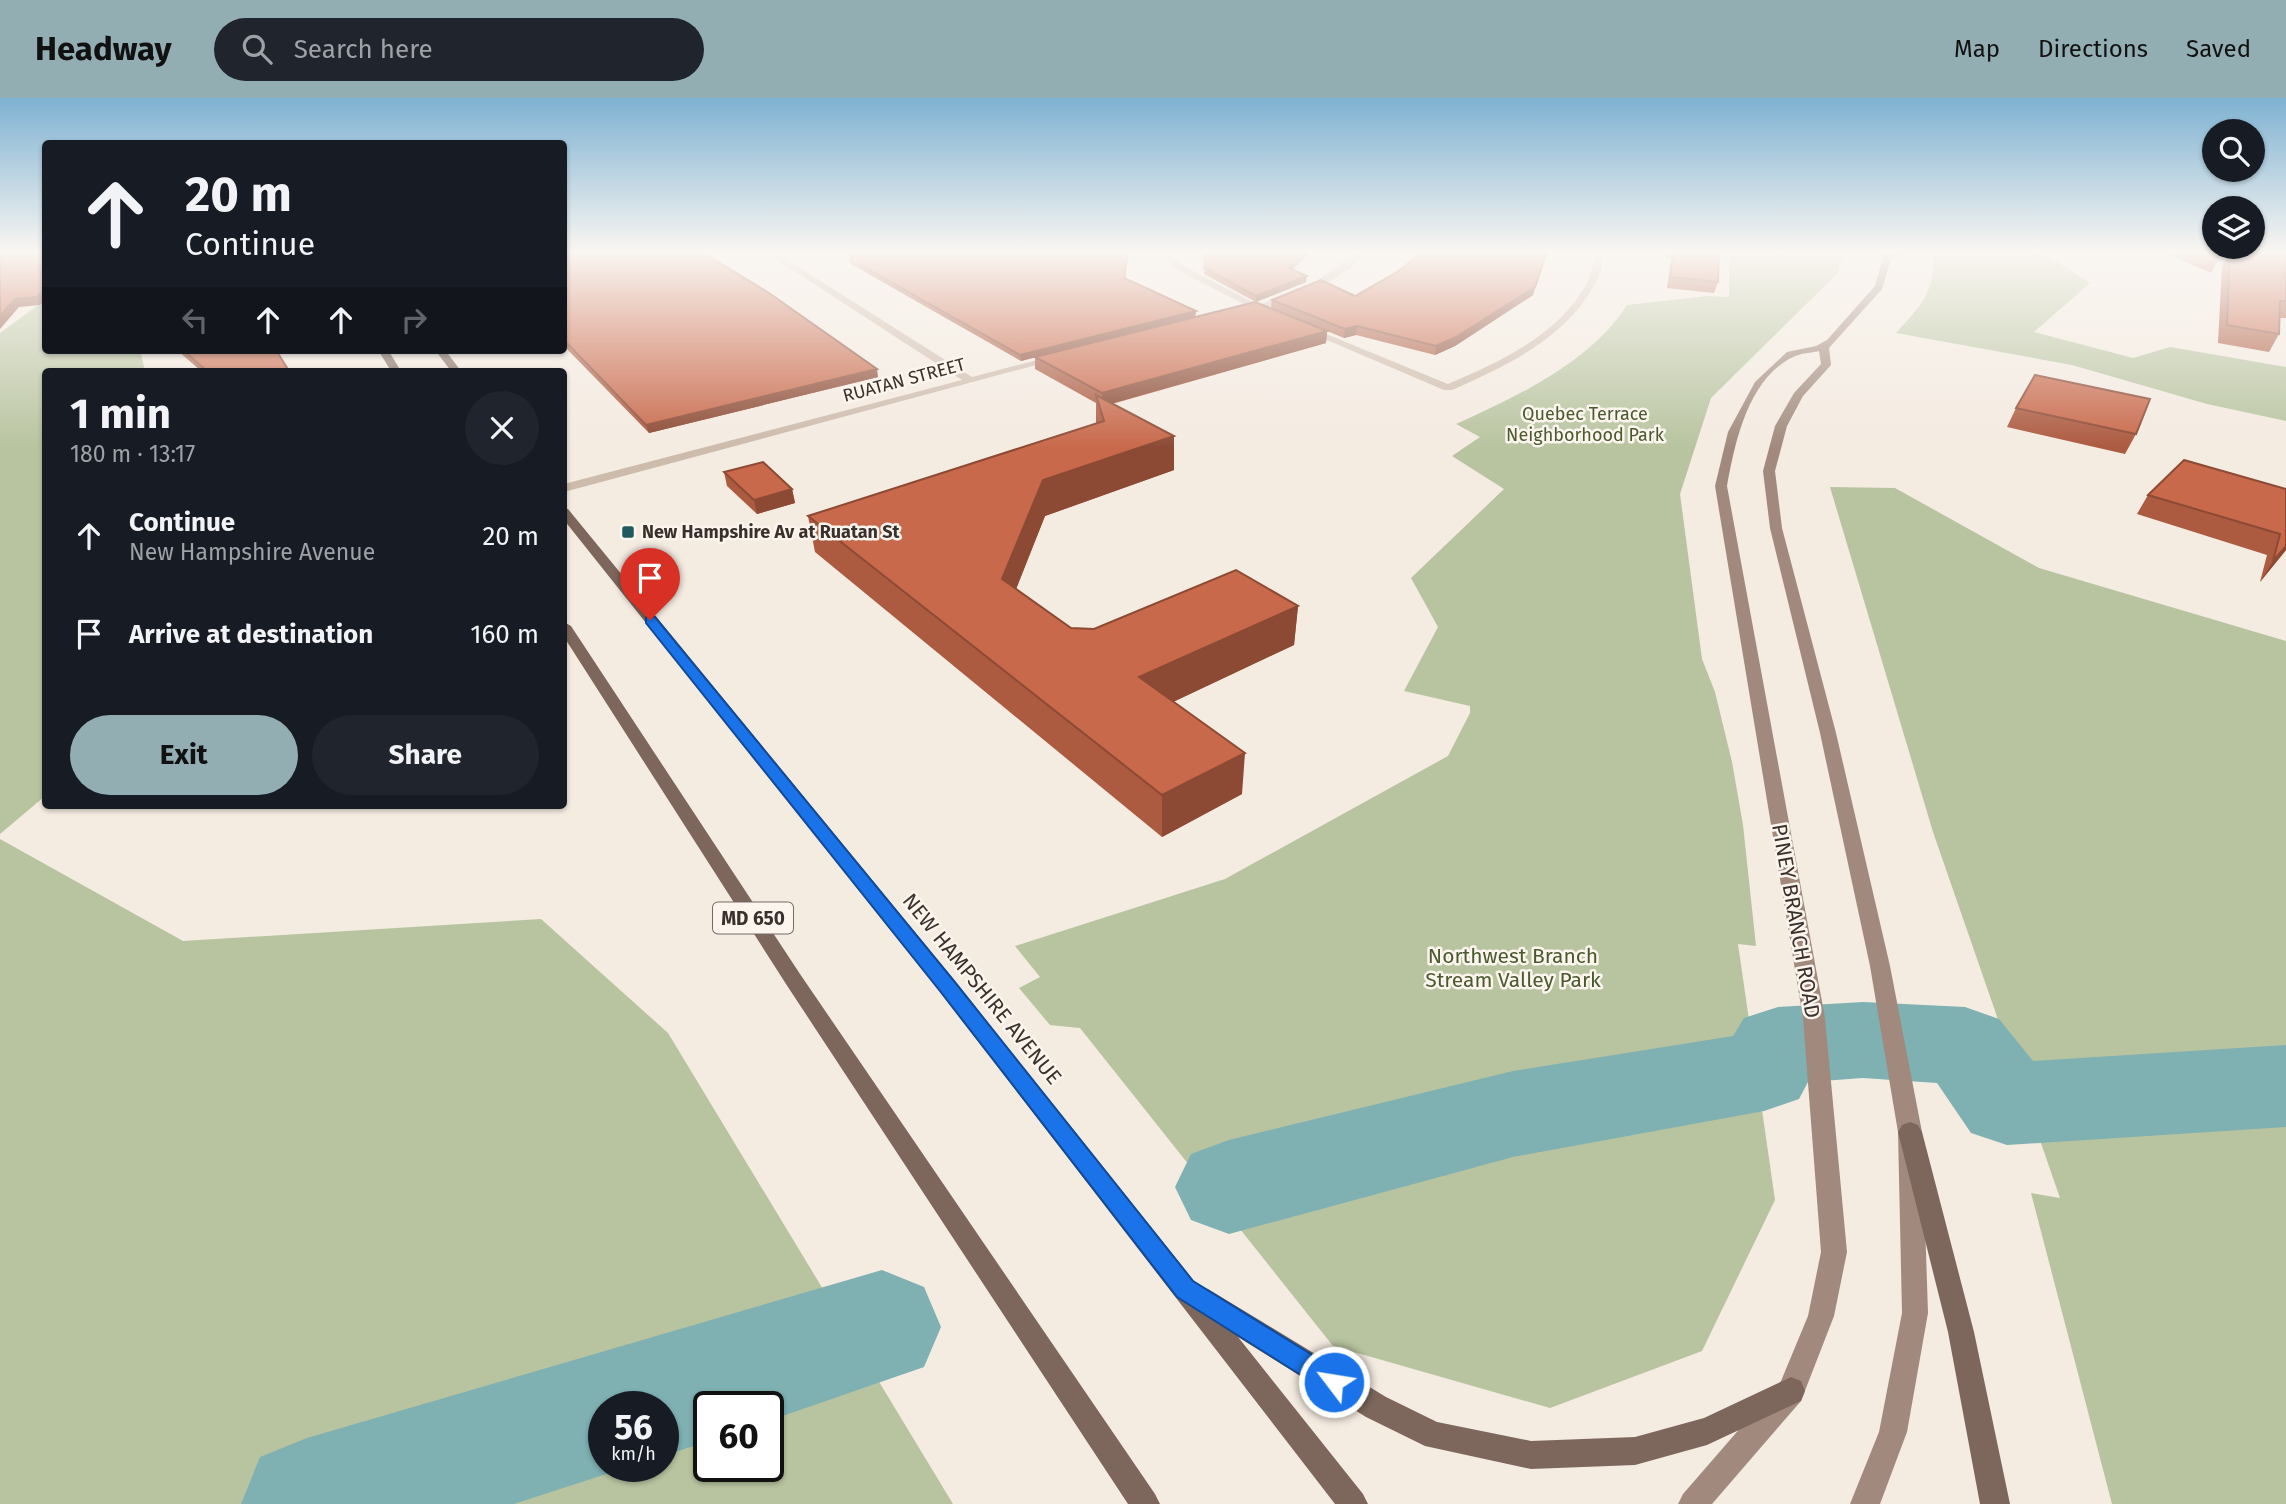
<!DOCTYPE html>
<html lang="en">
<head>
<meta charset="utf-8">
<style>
  :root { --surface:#171b24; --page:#20242c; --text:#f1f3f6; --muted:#9ea1a6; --accent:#92aeb2 }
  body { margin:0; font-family:"Fira Sans",sans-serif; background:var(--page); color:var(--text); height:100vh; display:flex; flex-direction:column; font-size:26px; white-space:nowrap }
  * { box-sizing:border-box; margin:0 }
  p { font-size:23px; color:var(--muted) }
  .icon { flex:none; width:38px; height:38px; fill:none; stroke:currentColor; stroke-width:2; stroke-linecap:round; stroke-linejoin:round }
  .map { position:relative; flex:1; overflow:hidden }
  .sheet { position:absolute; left:42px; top:270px; width:525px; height:441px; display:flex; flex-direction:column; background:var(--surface); border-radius:7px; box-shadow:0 2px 5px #0004 }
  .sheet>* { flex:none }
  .banner { position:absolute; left:42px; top:42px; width:525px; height:214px; border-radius:7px; box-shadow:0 2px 5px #0004; background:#171b24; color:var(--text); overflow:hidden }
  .buttons { position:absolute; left:2202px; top:21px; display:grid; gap:14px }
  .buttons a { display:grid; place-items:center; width:63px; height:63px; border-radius:50%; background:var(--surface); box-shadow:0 2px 5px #0004; font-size:35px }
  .speed { position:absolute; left:588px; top:1293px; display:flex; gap:14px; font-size:35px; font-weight:700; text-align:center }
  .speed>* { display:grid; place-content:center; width:91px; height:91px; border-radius:50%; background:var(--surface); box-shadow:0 2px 5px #0004; line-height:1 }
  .speed small { font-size:18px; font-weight:400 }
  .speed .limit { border:4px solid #111; border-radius:10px; background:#fff; color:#111 }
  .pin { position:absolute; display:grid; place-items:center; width:60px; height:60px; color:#fff; margin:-72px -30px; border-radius:50% 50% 50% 0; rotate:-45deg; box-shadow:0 0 7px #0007 }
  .pin .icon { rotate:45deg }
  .me { position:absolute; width:77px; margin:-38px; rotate:301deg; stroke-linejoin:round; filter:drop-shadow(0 0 5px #0008) }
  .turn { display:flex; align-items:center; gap:24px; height:147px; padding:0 28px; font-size:32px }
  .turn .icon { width:91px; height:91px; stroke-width:2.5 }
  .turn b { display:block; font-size:49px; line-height:60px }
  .lanes { display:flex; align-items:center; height:66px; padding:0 28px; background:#0003; justify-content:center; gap:35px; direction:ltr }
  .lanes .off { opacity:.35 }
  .round { display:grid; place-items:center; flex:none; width:74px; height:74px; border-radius:37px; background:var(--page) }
  .summary { display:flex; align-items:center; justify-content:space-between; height:119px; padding:0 28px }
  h1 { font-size:42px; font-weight:700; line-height:52px }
  .primary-button { display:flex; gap:14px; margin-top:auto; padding:14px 28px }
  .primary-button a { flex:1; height:80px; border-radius:42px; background:var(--accent); color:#111; font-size:28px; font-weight:700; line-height:80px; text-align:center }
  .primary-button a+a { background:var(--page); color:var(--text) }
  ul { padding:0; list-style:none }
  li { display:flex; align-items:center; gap:21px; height:98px; padding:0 28px }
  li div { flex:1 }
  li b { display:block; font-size:26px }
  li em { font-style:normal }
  header { display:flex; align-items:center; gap:42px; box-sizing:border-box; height:98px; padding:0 35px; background:var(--accent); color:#111 }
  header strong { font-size:33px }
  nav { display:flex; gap:38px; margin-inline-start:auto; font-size:24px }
  .search { width:490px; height:63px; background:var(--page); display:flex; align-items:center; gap:18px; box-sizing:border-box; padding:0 24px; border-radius:38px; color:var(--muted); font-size:26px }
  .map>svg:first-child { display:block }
  .green { fill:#b8c4a0; fill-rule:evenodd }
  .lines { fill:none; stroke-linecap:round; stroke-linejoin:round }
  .river { fill:#7fb0b2; fill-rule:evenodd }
  .minor { fill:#cdbbac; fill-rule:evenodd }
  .secondary { fill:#a18a7d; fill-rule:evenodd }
  .primary { fill:#7d675c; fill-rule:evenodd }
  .wall { fill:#ac5a40 }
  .shaded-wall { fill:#8c4a34 }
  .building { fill:#c8694b; stroke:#8c4a34; stroke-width:2 }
  .route { fill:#1a73e8; stroke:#114b97; stroke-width:2 }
  .poi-dot { fill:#1f5a5e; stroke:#fbf5ee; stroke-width:2.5 }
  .labels { text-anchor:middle; stroke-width:5; stroke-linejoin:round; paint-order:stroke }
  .far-street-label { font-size:18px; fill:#3b302b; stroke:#fbf5ee }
  .far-park-label { font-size:18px; fill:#4a5a2e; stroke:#fbf5ee }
  .far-poi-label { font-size:18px; font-weight:bold; fill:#3b302b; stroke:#fbf5ee; text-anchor:start }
  .shield { fill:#fbf5ee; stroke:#756b66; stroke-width:2 }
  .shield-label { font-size:19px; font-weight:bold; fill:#3b302b }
  .street-label { font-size:21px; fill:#3b302b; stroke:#fbf5ee }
  .park-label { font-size:21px; fill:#4a5a2e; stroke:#fbf5ee }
</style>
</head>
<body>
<header>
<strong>Headway</strong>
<div class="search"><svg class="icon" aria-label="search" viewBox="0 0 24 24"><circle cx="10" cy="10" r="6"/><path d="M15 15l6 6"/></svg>Search here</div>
<nav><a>Map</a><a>Directions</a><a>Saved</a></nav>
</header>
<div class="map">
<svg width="2286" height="1406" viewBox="0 0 2286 1406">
  <rect width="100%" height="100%" fill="#f4ebe1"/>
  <path class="green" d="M 1729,153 L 1843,153 L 1838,175 L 1711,300 L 1680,396 L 1702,561 L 1715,594 L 1732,664 L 1743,727 L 1756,848 L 1738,846 L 1775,1102 L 1702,1253 L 1550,1310 L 1333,1248 L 1080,930 L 1050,927 L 1019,890 L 1040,879 L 1015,848 L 1225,781 L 1448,658 L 1470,615 L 1470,608 L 1404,593 L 1438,529 L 1411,480 L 1504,391 L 1452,358 L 1480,339 L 1456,326 C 1516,299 1591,264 1627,207 L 1707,198 L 1729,199 Z
    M 1932,153 L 2040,153 L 2090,185 L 2034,234 L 2133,260 L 2170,249 L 2286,269 L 2286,323 L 2207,306 L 2072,267 L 1896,235 C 1920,209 1938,191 1932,153 Z
    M 45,202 L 46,252 L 140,252 L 145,273 L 46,273 L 45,698 L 0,736 L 0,235 Z
    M 1830,389 L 1895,390 L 2039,470 L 2286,543 L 2286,1406 L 2112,1406 L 2031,1095 L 2060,1100 L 1933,734 Z
    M 0,741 L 183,843 L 541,821 L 668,935 L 953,1406 L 0,1406 ZM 663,1309 L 663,1368 L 604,1368 L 604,1309 ZM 768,1309 L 768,1368 L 709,1368 L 709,1309 Z"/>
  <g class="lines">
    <path class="river" d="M 1863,904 L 1965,909 L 1999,921 L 2033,963 L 2286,947 L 2286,1029 L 2007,1047 L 1971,1035 L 1937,985 L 1863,980 L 1808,984 L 1799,1001 L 1764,1013 L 1513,1059 L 1229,1136 L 1191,1122 L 1175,1089 L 1191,1056 L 1229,1042 L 1513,973 L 1733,938 L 1744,920 L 1778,909 Z
      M 882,1172 L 924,1189 L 941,1229 L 924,1269 L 768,1323 L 768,1309 L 709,1309 L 709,1343 L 663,1358 L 663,1309 L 604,1309 L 604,1368 L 631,1368 L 514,1406 L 241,1406 L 260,1359 L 307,1340 Z"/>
    <path class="minor" d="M 763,153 L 773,153 L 972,279 L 1057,257 L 1062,260 L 564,394 L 564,386 L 962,282 Z
      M 1158,153 L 1167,153 L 1182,167 L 1258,207 C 1278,200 1297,193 1316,183 C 1332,175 1351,153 1369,153 C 1341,182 1302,199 1265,210 L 1264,214 L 1241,217 L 1236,214 L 1238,212 L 1249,209 L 1176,171 Z
      M 1596,153 L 1604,153 C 1602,164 1601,175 1596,184 C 1567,240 1506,268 1452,292 L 1444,292 L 1301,231 L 1309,229 L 1448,286 C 1500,264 1559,237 1587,185 C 1592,175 1593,164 1596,153 Z"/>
    <path class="secondary" d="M 1872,153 L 1888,156 L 1911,153 L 1891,161 L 1882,191 L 1829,250 L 1831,267 L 1803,298 L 1787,328 L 1775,373 L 1782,430 L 1836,635 L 1890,868 L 1922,1034 L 1928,1215 L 1907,1334 L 1880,1406 L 1850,1406 L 1879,1334 L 1902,1215 L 1898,1034 L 1870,868 L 1820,635 L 1770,430 L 1763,373 L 1775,328 L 1794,295 L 1821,266 L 1819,253 C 1811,255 1801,255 1793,259 C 1748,281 1735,344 1727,388 L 1825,920 L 1847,1154 L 1834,1218 L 1801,1303 L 1712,1406 L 1678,1406 L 1683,1396 L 1781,1283 L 1808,1218 L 1821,1154 L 1803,920 L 1715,388 L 1728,334 L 1755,284 L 1787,254 L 1816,248 L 1827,242 L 1875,188 L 1883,160 Z"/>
    <path class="primary" d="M 378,252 L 388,252 L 401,273 L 391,273 Z
      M 435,252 L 445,252 L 461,273 L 451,273 Z
      M 564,410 L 568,411 L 954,882 L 1198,1188 L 1208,1191 L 1386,1299 L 1437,1324 L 1531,1343 L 1635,1339 L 1704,1320 L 1791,1279 L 1801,1283 L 1805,1293 L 1801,1303 L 1707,1347 L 1635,1367 L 1531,1371 L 1425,1348 L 1366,1319 L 1238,1239 L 1363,1396 L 1368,1406 L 1335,1406 L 940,894 L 564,422 Z
      M 564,524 L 571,528 L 800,876 L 1155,1396 L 1160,1406 L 1128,1406 L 786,886 L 564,539 Z
      M 1910,1024 L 1918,1027 L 1922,1034 L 1974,1234 L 2010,1406 L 1980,1406 L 1948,1234 L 1898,1034 L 1902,1027 Z"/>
  </g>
  <path class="wall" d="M 564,153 L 878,279 L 649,335 L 564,248 Z
    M 845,153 L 1128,153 L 1125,181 L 1196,213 L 1195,219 L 1271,210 L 1272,202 L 1355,198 L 1533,197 L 1455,248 L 1435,257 L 1356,237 L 1344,240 L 1327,233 L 1326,245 L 1112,306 L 1174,338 L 1174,372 L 1045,418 L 1016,491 L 1071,530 L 1094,531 L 1298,508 L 1294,547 L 1173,604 L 1242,696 L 1162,739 L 815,454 L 808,418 L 1096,325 L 1096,305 L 1035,271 L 1035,259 L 1021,263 L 851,166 L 850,161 L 851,160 Z
    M 1206,153 L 1311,153 L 1293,171 L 1306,184 L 1256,204 L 1204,176 Z
    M 1667,153 L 1719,153 L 1718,184 L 1714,195 L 1667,190 L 1671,161 L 1666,160 Z
    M 2169,153 L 2220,153 L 2220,159 L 2211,175 L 2168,156 Z
    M 2230,153 L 2286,153 L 2286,220 L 2280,220 L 2279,236 L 2269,254 L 2218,245 L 2222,169 Z
    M 177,252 L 276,252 L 289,273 L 201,273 Z
    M 2016,310 L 2136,336 L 2125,356 L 2007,329 Z
    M 724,374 L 792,391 L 795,405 L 757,416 L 727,388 Z
    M 2286,390 L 2286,452 L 2260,484 L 2267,457 L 2137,416 L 2148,397 L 2286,391 Z"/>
  <path class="shaded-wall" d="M 1306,153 L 1311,153 L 1289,175 L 1289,170 Z
    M 1547,153 L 1548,153 L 1533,197 L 1455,248 L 1435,257 L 1436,248 Z
    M 1307,178 L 1306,184 L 1256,204 L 1256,198 Z
    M 46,190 L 46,202 L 40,207 L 19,209 L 0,231 L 0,218 L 15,201 Z
    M 1196,213 L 1195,219 L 1021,263 L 1020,257 Z
    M 1357,228 L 1356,237 L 1344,240 L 1345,231 Z
    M 1327,233 L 1326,245 L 1102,308 L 1102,295 Z
    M 877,271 L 878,279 L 649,335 L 646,327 Z
    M 1174,338 L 1174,372 L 1045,418 L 1005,519 L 1002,481 L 1043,382 Z
    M 792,391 L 795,405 L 757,416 L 754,402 Z
    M 2286,448 L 2286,452 L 2260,484 L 2273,463 Z
    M 1298,508 L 1294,547 L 1139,620 L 1139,579 Z
    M 1245,655 L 1242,696 L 1162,739 L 1162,697 Z"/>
  <path class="building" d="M 0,153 L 46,153 L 46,190 L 36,199 L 15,201 L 0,218 Z
    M 564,153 L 700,153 L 769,195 L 877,271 L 646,327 L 564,242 Z
    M 849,153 L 1128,153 L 1124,180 L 1196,213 L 1020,257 L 850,161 L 854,158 Z
    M 1206,153 L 1306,153 L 1289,170 L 1307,178 L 1256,198 L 1204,170 Z
    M 1421,153 L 1547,153 L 1535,189 L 1456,239 L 1436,248 L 1357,228 L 1345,231 L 1272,202 L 1321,182 L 1355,198 L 1397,174 L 1419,157 Z
    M 1674,153 L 1719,153 L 1718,184 L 1670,179 Z
    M 2205,153 L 2220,153 L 2220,159 Z
    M 2230,153 L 2286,153 L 2286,203 L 2280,203 L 2279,236 L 2227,227 Z
    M 1255,204 L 1327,233 L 1102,295 L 1035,259 Z
    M 183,252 L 276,252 L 289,273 L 207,273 Z
    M 2035,277 L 2150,301 L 2136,336 L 2016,310 Z
    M 1096,297 L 1174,338 L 1043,382 L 1002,481 L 1071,530 L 1094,531 L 1236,472 L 1298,508 L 1139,579 L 1245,655 L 1162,697 L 808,418 L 1104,323 Z
    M 2184,362 L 2286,391 L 2286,448 L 2273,463 L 2280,436 L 2148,397 Z
    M 763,364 L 792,391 L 754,402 L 724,374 Z"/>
  <linearGradient id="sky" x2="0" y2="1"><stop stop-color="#7eb2d2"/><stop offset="0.44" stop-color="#faf6f2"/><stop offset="1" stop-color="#faf6f2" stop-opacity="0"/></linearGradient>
  <rect width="2286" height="350" fill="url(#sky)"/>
  <path class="route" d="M 646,519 L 655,519 L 954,883 L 1193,1183 L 1343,1276 L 1347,1284 L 1343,1293 L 1334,1297 L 1326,1293 L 1177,1199 L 940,893 L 646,525 Z"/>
  <rect class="poi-dot" x="621" y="427" width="14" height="14" rx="3.5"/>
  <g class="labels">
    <g class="far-street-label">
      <text transform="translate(904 282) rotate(-15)" y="6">RUATAN STREET</text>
    </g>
    <g class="far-park-label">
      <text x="1585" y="322">Quebec Terrace<tspan x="1585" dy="21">Neighborhood Park</tspan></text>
    </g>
    <g class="far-poi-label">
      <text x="642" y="440">New Hampshire Av at Ruatan St</text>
    </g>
    <rect class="shield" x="713" y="804.5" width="80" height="31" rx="5"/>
    <g class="shield-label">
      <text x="753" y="827">MD 650</text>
    </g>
    <g class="street-label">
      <text transform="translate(1796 823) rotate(80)" y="7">PINEY BRANCH ROAD</text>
      <text transform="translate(982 891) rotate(51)" y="7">NEW HAMPSHIRE AVENUE</text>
    </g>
    <g class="park-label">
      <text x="1513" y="865">Northwest Branch<tspan x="1513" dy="24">Stream Valley Park</tspan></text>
    </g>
  </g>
</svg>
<div class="buttons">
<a><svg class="icon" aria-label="search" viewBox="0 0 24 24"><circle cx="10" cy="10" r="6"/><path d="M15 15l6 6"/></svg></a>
<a><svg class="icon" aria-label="layers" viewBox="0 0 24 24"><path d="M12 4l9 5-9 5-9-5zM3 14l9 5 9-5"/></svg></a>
</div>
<div class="speed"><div>56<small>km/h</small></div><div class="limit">60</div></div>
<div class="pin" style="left:650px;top:522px;background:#d93025"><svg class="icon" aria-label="arrive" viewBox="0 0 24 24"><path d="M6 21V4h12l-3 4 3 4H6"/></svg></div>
<svg class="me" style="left:1334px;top:1284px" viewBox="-20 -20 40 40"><circle r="17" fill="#1a73e8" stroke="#fff" stroke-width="3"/><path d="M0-11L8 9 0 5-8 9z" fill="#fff"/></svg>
<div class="banner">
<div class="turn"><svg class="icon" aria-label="ahead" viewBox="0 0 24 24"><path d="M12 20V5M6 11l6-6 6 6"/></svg><div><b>20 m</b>Continue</div></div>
<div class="lanes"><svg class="icon off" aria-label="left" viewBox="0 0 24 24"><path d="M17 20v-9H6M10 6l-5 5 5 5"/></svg><svg class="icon" aria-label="ahead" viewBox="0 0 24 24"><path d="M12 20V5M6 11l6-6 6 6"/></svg><svg class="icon" aria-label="ahead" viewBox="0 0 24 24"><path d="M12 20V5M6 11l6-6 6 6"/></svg><svg class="icon off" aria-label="right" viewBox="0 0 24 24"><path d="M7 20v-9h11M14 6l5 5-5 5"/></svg></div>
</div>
<section class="sheet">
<div class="summary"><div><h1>1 min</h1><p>180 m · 13:17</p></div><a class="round"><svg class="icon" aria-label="close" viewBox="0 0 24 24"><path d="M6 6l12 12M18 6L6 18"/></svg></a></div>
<ul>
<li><svg class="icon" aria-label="ahead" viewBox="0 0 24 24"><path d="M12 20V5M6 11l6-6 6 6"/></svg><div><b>Continue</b><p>New Hampshire Avenue</p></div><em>20 m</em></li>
<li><svg class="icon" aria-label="arrive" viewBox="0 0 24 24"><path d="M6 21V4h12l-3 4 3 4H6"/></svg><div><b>Arrive at destination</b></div><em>160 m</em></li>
</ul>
<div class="primary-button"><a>Exit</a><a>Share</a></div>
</section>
</div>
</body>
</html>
